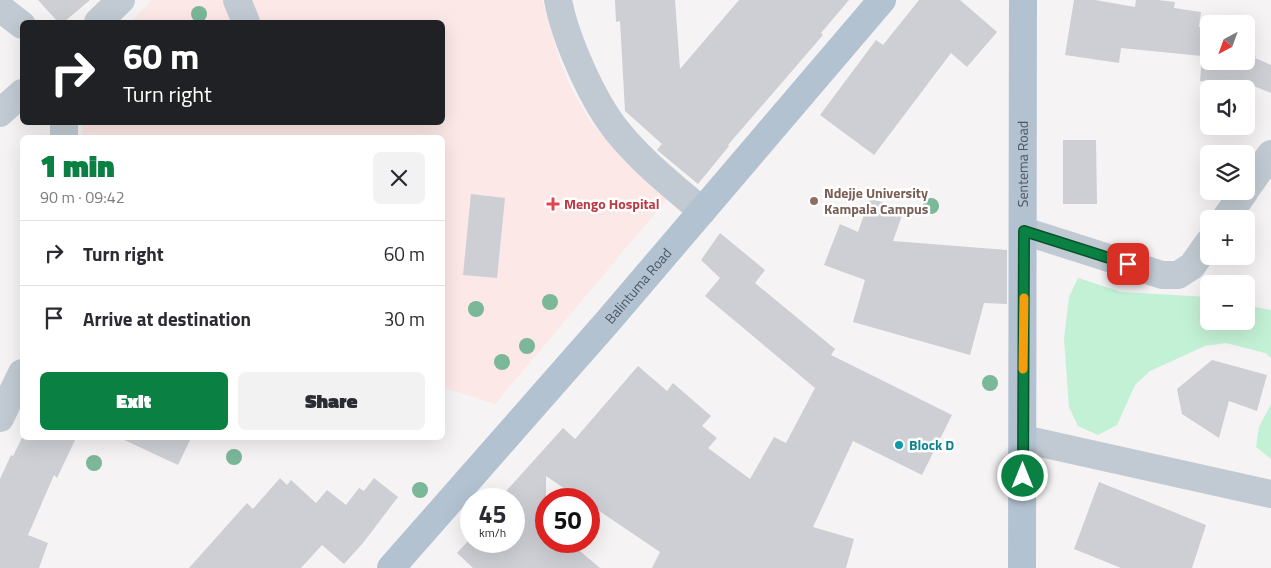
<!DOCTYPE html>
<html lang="en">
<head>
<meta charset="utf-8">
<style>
  :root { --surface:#fff; --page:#f2f2f3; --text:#2b2b33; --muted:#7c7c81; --line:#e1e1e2; --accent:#0b8043 }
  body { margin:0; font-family:"Titillium Web",sans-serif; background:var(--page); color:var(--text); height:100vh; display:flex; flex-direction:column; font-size:19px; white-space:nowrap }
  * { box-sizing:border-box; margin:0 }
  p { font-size:16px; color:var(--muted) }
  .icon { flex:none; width:28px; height:28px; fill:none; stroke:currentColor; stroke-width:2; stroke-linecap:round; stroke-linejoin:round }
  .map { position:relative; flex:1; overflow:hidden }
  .details { position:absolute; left:20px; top:135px; width:425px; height:305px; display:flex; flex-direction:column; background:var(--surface); border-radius:8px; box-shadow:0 5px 20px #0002 }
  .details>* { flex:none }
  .hud { position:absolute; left:20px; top:20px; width:425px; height:105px; border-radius:8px; box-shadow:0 5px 20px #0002; background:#202124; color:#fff; overflow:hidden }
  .needle { width:32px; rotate:221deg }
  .fabs { position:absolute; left:1200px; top:15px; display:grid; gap:10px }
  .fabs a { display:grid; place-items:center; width:55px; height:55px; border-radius:8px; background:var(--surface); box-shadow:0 5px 20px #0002; font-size:25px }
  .speed { position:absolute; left:460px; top:488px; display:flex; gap:10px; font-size:25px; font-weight:700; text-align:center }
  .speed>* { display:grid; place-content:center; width:65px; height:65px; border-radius:50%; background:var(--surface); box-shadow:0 5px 20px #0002; line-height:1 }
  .speed small { font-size:12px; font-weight:400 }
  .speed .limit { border:8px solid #d22; background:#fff; color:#111 }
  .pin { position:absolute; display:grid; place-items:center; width:42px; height:42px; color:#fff; margin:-21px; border-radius:10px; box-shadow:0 2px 8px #0006 }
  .me { position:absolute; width:55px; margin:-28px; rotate:0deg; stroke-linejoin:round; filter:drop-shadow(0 0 4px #0008) }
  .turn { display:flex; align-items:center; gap:18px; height:105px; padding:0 20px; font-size:22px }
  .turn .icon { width:65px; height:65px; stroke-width:2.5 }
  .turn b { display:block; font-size:35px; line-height:42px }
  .round { display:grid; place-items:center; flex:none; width:52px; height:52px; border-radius:8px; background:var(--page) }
  .headline { display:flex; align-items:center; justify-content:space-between; height:85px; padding:0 20px }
  h1 { font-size:30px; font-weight:800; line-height:38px; color:var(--accent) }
  .action { display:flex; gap:10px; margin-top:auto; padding:10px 20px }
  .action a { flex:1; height:58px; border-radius:8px; background:var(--accent); color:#fff; font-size:20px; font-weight:800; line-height:58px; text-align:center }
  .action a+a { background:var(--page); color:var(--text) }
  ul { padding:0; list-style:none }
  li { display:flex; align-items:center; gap:15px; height:65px; padding:0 20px; border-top:1px solid var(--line) }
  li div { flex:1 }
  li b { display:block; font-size:19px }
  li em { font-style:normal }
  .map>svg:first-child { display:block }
  .medical { fill:#fce8e6 }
  .green { fill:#c3f1d5 }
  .building { fill:#cdcfd5 }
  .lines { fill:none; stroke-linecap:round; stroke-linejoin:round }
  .minor { stroke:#c1cad2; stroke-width:28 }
  .major { stroke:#b3c2d1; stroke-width:28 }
  .tree { fill:#7bb799 }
  .route-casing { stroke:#07532c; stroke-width:12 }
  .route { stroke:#0b8043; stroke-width:9 }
  .slow { stroke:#f59e0b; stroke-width:9 }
  .education-dot { fill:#8d6e63; stroke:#fff; stroke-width:2 }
  .health-dot { fill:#e0444e; stroke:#fff; stroke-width:2 }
  .culture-dot { fill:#0f9aa8; stroke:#fff; stroke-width:2 }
  .labels { text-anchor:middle; stroke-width:5; stroke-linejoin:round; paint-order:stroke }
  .street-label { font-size:14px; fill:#4a5661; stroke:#fff }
  .education-label { font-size:14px; font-weight:bold; fill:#785e54; stroke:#fff; text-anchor:start }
  .health-label { font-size:14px; font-weight:bold; fill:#be3a42; stroke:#fff; text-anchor:start }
  .culture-label { font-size:14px; font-weight:bold; fill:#0d838f; stroke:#fff; text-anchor:start }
</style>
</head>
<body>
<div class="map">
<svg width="1271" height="568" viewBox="0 0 1271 568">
  <rect width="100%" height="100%" fill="#f5f3f3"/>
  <path class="medical" d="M 152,0 L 542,0 L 559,59 L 572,90 L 590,121 L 628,165 L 667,199 L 495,404 L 443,387 L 442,138 L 82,138 L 83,122 L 442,122 L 442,22 L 131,22 Z"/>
  <path class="green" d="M 1078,278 L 1122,292 L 1209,297 L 1209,321 L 1246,321 L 1246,305 L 1271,310 L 1271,358 L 1265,353 L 1226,343 L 1205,346 L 1150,371 L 1135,385 L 1117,425 L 1098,435 L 1078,426 L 1069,407 L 1064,339 L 1069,297 Z
    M 1271,404 L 1271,459 L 1256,447 L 1259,427 Z"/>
  <path class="building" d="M 38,0 L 90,0 L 64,22 L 58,22 Z
    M 615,0 L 675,0 L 680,69 L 739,0 L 849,0 L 821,33 L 823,35 L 728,145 L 729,146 L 698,184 L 657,150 L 662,144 L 625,111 L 620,21 L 616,22 Z
    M 919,0 L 960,0 L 997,32 L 967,67 L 951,53 L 874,155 L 820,115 L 876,40 L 883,45 Z
    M 1074,0 L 1095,0 L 1135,7 L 1136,0 L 1158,0 L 1175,2 L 1174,8 L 1201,12 L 1199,27 L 1209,29 L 1209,61 L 1246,61 L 1246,53 L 1256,56 L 1255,58 L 1271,65 L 1271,93 L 1244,82 L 1242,87 L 1200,81 L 1202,56 L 1121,48 L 1119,63 L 1065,55 Z
    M 1063,140 L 1096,140 L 1097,204 L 1063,204 Z
    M 471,194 L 505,198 L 497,278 L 463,275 Z
    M 870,198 L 904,210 L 893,241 L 1007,250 L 1007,304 L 984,303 L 970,355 L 853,322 L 865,280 L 824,265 L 840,224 L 858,232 Z
    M 720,233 L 765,270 L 755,283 L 835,349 L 831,355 L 952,415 L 922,475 L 853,441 L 813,527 L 854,539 L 846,568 L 652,568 L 660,552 L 589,504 L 589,499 L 580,499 L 546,476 L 546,541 L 568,541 L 600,568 L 473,568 L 457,553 L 468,541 L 514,541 L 514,499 L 499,499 L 563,428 L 575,439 L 638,366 L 667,391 L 673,383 L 711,416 L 702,426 L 717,438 L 708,448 L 750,479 L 774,437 L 786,443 L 815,388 L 705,296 L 720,278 L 701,260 Z
    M 1212,360 L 1267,375 L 1257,411 L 1229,401 L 1219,438 L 1182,414 L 1177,389 Z
    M 22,438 L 76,438 L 57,478 L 54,475 L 28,535 L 48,543 L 39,568 L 0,568 L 0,479 L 11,455 L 13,456 Z
    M 120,438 L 191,438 L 178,465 Z
    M 280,478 L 287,485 L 291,480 L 316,503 L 327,490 L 346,505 L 359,488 L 364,491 L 374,478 L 398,497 L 363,543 L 344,564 L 322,545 L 301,568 L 189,568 L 247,503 L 253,509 Z
    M 1099,482 L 1206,525 L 1192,568 L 1121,568 L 1074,549 Z"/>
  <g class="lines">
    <path class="minor" d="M 237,0 L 246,22
      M 558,0 C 565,38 593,102 618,132 C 642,162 673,186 702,211
      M 0,8 L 22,25
      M 98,22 L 121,0
      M 0,113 L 22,93
      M 64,138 L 64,122
      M 1246,189 L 1271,154
      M 1225,219 L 1245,191
      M 1024,231 L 1162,275 L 1178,275 L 1192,266 L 1209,242
      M 0,418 L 22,373
      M 1023,439 L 1271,494"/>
    <g class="major">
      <path id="s1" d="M 391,568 L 609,320 L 882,0"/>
      <path id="s2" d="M 1022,568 L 1023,0"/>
    </g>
  </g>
  <g class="tree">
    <circle cx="199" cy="14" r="8"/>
    <circle cx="931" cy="206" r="8"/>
    <circle cx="550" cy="302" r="8"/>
    <circle cx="476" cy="309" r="8"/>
    <circle cx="527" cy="346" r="8"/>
    <circle cx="502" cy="362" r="8"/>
    <circle cx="990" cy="383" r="8"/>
    <circle cx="234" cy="457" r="8"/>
    <circle cx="94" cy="463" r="8"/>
    <circle cx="420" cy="490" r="8"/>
  </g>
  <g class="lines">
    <g class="route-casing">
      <path id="route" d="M 1023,476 L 1024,231 L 1128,264"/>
    </g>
    <use href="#route" class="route"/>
    <path class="slow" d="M 1023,369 L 1024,298"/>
  </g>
  <circle class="education-dot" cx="814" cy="201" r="5"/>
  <path class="health-dot" d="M550.5 196.5h5v5h5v5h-5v5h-5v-5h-5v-5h5z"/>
  <circle class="culture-dot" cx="899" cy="445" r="5"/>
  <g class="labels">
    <g class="street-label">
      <text dy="5" stroke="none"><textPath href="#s2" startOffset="404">Sentema Road</textPath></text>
      <text dy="5" stroke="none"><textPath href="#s1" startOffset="375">Balintuma Road</textPath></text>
    </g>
    <g class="education-label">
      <text x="824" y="198">Ndejje University<tspan x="824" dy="16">Kampala Campus</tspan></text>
    </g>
    <g class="health-label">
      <text x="564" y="209">Mengo Hospital</text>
    </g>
    <g class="culture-label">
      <text x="909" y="450">Block D</text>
    </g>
  </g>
</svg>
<div class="fabs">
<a><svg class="needle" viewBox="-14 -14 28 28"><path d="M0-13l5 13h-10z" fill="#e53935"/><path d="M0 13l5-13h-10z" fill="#7c7c81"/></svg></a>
<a><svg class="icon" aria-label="sound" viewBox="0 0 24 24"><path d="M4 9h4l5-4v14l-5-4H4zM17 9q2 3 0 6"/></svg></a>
<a><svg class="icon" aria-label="layers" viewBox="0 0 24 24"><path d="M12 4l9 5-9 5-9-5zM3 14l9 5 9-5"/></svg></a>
<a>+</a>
<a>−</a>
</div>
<div class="speed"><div>45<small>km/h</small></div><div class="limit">50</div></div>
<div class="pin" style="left:1128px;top:264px;background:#d93025"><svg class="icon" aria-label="arrive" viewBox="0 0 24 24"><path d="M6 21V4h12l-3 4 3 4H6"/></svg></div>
<svg class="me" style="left:1023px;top:476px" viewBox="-20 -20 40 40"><circle r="17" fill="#0b8043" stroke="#fff" stroke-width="3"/><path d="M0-11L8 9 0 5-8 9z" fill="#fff"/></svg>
<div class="hud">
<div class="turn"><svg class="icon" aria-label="right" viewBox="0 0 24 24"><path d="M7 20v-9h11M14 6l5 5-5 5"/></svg><div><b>60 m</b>Turn right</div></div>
</div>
<section class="details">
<div class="headline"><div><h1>1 min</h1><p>90 m · 09:42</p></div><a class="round"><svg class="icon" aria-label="close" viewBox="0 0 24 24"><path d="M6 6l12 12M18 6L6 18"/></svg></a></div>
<ul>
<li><svg class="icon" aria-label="right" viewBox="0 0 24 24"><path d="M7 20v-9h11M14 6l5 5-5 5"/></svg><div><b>Turn right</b></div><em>60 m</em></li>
<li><svg class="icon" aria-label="arrive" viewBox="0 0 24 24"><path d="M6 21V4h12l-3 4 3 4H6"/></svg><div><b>Arrive at destination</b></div><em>30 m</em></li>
</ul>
<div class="action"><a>Exit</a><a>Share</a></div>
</section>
</div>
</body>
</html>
